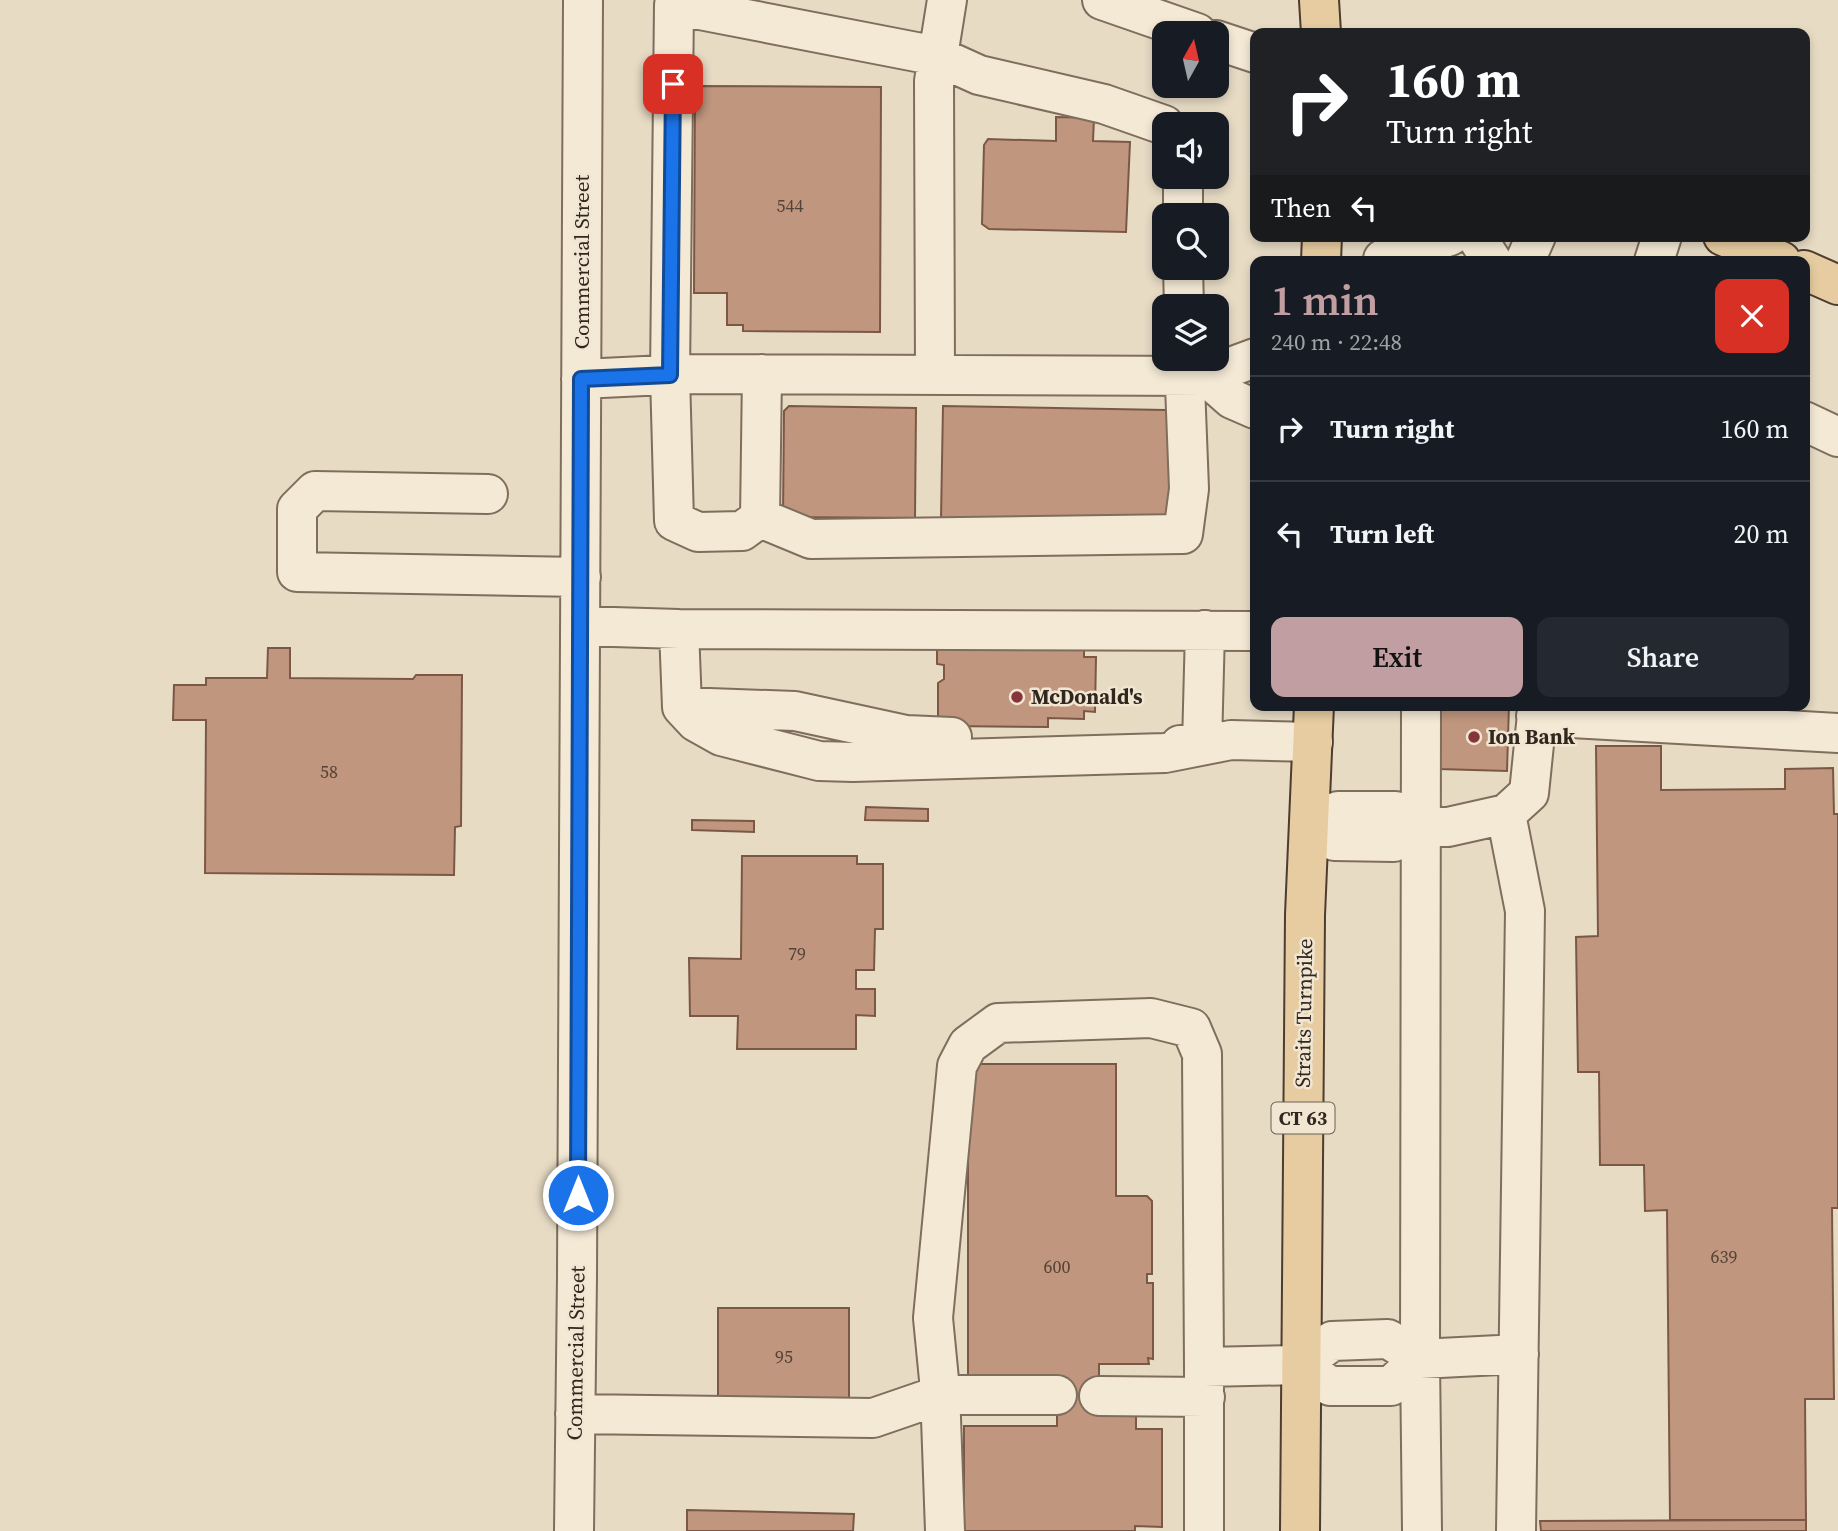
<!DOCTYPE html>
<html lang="en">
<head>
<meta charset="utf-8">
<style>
  :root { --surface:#171b24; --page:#242831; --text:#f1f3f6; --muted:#9ea1a6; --line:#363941; --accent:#c19ea1 }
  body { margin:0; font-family:"Source Serif 4",serif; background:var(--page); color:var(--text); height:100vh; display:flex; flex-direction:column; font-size:26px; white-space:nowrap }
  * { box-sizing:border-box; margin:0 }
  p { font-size:23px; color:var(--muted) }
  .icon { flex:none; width:38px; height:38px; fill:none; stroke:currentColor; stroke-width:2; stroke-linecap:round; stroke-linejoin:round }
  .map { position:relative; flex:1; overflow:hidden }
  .sheet { position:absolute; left:1250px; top:256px; width:560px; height:455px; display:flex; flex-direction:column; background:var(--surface); border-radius:14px; box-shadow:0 4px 10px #0003 }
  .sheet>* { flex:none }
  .banner { position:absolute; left:1250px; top:28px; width:560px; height:214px; border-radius:14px; box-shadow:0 4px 10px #0003; background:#202124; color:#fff; overflow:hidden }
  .needle { width:46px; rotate:8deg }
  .controls { position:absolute; left:1152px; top:21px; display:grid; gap:14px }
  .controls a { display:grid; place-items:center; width:77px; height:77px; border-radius:14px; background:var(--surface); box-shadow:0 4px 10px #0003; font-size:35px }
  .pin { position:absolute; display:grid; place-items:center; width:60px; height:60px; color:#fff; margin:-30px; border-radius:14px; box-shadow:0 4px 10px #0006 }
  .me { position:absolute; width:77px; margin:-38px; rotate:0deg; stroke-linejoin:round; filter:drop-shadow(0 0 5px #0008) }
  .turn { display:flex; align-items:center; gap:24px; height:147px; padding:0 21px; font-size:32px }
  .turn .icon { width:91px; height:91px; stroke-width:2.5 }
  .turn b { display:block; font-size:49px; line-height:60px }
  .then { display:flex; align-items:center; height:66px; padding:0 21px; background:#0003; gap:14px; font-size:26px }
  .round { display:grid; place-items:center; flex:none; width:74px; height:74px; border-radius:14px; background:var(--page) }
  .summary { display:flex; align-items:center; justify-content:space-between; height:119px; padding:0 21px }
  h1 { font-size:42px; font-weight:600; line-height:52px; color:var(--accent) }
  .primary-button { display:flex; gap:14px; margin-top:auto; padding:14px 21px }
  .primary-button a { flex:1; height:80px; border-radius:14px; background:var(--accent); color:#111; font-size:28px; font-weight:600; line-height:80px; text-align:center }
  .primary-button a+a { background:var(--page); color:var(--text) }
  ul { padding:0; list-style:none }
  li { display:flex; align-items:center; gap:21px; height:105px; padding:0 21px; border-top:2px solid var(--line) }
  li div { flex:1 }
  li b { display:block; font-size:26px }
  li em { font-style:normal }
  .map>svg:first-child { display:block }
  .building { fill:#c0967e; stroke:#7b5846; stroke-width:2 }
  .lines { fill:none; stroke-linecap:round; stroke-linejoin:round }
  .minor-casing { stroke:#7f6d5d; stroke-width:42 }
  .major-casing { stroke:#4d3c30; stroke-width:42 }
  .minor { stroke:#f3e9d5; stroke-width:38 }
  .major { stroke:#e6cca0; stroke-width:38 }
  .route-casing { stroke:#114b97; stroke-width:18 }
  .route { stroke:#1a73e8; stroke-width:12 }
  .poi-dot { fill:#86353a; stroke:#f0e6d2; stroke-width:2.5 }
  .labels { text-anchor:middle; stroke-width:5; stroke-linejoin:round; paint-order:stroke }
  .number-label { font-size:18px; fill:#554337 }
  .shield { fill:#f0e6d2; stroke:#6a6055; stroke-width:2 }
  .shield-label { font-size:19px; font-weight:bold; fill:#31271f }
  .street-label { font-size:21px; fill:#31271f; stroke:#f0e6d2 }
  .poi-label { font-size:21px; font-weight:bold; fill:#31271f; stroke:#f0e6d2; text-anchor:start }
</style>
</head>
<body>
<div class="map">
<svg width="1838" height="1531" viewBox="0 0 1838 1531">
  <rect width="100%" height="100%" fill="#e7dbc4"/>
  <path class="building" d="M 695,86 L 881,87 L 880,332 L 743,331 L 743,325 L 727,325 L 727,293 L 694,293 Z
    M 1056,117 L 1094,118 L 1093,141 L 1130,142 L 1126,232 L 989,229 L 982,224 L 984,145 L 988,139 L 1056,141 Z
    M 789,406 L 916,408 L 915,518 L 783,517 L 784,411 Z
    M 943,406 L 1165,410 L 1172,417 L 1171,522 L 941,518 Z
    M 268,648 L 290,648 L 290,678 L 413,679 L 416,675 L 462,675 L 461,826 L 455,827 L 454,875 L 205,873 L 206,720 L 173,720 L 174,685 L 206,685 L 206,678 L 267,678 Z
    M 937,648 L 1084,649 L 1084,657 L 1096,657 L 1095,712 L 1084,711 L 1084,719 L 1048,718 L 1048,727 L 946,726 L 938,718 L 938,683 L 944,679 L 944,665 L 937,664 Z
    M 1440,705 L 1509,705 L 1507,771 L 1439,769 Z
    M 1596,746 L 1661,746 L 1661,790 L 1785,789 L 1785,769 L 1833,768 L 1834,814 L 1838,814 L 1838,1208 L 1832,1208 L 1834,1399 L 1805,1399 L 1806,1520 L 1670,1520 L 1667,1210 L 1645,1211 L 1644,1165 L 1600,1165 L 1599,1072 L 1578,1072 L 1576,937 L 1598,936 Z
    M 866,807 L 928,809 L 928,821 L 865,820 Z
    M 692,820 L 754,821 L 754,832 L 692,830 Z
    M 742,856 L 857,856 L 857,864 L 883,864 L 883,929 L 875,929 L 874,970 L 856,970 L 856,989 L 875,989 L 875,1016 L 856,1015 L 856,1049 L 737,1049 L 738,1016 L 690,1016 L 689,958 L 741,959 Z
    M 968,1064 L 1116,1064 L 1116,1196 L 1147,1196 L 1152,1201 L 1152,1274 L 1147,1274 L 1147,1283 L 1153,1283 L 1153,1359 L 1148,1358 L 1149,1364 L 1099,1364 L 1099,1416 L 1136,1416 L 1136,1429 L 1162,1429 L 1162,1527 L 1135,1526 L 1135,1531 L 964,1531 L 964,1426 L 1057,1426 L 1057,1377 L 968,1377 Z
    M 718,1308 L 849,1308 L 849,1406 L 718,1406 Z
    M 687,1510 L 854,1514 L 853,1531 L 687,1531 Z
    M 1806,1520 L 1806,1531 L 1541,1531 L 1540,1521 Z"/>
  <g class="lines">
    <g class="minor-casing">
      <path id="minor" d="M 1102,0 L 1197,33
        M 1216,40 L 1255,53
        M 1183,177 L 1183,215
        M 1476,236 L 1492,261
        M 1383,261 L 1383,259 L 1450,236
        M 1525,261 L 1536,236
        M 1654,261 L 1662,236
        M 1183,268 L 1184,306
        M 1255,358 L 1206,376 L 1232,399 L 1255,409
        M 762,374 L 760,518 L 811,539 L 1183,534 L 1189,489 L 1184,359
        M 935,374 L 934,81 L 947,0
        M 581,379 L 686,374 L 1206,376
        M 1804,421 L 1838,437
        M 488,494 L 315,491 L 297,509 L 297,572 L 581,577
        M 760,518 L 742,531 L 698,532 L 674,521 L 670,375 L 674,5 L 937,56 L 979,75 L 1104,104 L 1164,125
        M 580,626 L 679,629 L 1255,631
        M 679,629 L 682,707 L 696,722 L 721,736 L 819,761 L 853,762 L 1165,753 L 1231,740 L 1313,742
        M 1421,705 L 1420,1359 L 1422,1531
        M 682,707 L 795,711 L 906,735 L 952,737
        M 1536,716 L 1838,733
        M 1180,745 L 1202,745 L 1205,630
        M 1506,814 L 1525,911 L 1516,1531
        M 1309,826 L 1338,811 L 1396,811 L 1422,827 L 1448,827 L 1506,814 L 1529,793 L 1538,705
        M 1309,826 L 1334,841 L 1394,842 L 1422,827
        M 1300,1365 L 1330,1386 L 1391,1386 L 1420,1359
        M 1099,1396 L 1205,1397
        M 575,1414 L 873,1418 L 940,1395 L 1057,1395
        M 574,1531 L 577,1276 L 583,0
        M 945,1531 L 940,1390 L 933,1318 L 957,1066 L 968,1045 L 998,1023 L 1151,1018 L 1191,1028 L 1202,1054 L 1204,1367 L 1300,1365 L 1332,1341 L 1388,1339 L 1420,1359 L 1519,1354
        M 1204,1531 L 1204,1367"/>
    </g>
    <g class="major-casing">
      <path id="major" d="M 1319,0 L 1321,33
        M 1723,236 L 1781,261
        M 1321,261 L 1322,236
        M 1804,270 L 1838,285
        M 1300,1531 L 1305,915 L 1314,705"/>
    </g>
    <use href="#minor" class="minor"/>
    <use href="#major" class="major"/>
  </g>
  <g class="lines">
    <g class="route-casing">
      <path id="route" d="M 578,1195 L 581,379 L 670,375 L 673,84"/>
    </g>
    <use href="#route" class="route"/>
  </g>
  <g class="poi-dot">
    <circle cx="1017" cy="697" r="7"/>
    <circle cx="1474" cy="737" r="7"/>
  </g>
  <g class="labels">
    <g class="number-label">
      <text x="790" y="212">544</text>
      <text x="329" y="778">58</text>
      <text x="797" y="960">79</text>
      <text x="1724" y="1263">639</text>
      <text x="1057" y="1273">600</text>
      <text x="784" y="1363">95</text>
    </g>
    <rect class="shield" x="1271.5" y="1102.5" width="63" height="31" rx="5"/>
    <g class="shield-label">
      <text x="1303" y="1125">CT 63</text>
    </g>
    <g class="street-label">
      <text transform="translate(582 262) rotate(-90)" y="7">Commercial Street</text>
      <text transform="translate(1304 1013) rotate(-89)" y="7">Straits Turnpike</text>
      <text transform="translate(576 1353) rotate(-89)" y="7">Commercial Street</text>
    </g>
    <g class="poi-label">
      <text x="1031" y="704">McDonald's</text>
      <text x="1488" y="744">Ion Bank</text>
    </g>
  </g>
</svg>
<div class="controls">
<a><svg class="needle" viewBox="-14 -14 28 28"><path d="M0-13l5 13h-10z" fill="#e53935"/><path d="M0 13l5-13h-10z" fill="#9ea1a6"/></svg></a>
<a><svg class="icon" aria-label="sound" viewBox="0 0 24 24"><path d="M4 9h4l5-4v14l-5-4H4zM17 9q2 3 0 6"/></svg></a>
<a><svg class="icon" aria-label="search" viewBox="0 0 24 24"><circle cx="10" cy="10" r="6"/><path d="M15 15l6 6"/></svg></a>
<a><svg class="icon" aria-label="layers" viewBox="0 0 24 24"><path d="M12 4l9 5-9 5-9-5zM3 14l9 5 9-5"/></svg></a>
</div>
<div class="pin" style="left:673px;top:84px;background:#d93025"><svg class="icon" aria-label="arrive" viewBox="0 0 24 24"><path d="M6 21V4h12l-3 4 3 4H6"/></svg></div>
<svg class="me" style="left:578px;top:1195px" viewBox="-20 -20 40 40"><circle r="17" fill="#1a73e8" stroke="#fff" stroke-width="3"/><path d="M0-11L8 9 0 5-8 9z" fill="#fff"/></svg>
<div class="banner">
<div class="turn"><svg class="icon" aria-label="right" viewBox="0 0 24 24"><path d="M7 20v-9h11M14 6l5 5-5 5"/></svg><div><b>160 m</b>Turn right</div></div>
<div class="then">Then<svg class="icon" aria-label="left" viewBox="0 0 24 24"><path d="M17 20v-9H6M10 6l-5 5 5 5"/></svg></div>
</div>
<section class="sheet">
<div class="summary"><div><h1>1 min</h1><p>240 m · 22:48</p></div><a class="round" style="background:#d93025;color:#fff"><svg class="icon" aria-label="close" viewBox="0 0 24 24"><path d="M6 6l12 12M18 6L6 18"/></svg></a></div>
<ul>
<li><svg class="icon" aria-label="right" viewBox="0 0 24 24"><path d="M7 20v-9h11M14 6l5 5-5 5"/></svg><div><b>Turn right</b></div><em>160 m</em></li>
<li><svg class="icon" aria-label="left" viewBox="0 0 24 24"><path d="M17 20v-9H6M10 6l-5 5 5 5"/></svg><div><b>Turn left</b></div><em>20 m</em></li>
</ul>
<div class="primary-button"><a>Exit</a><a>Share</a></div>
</section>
</div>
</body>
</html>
